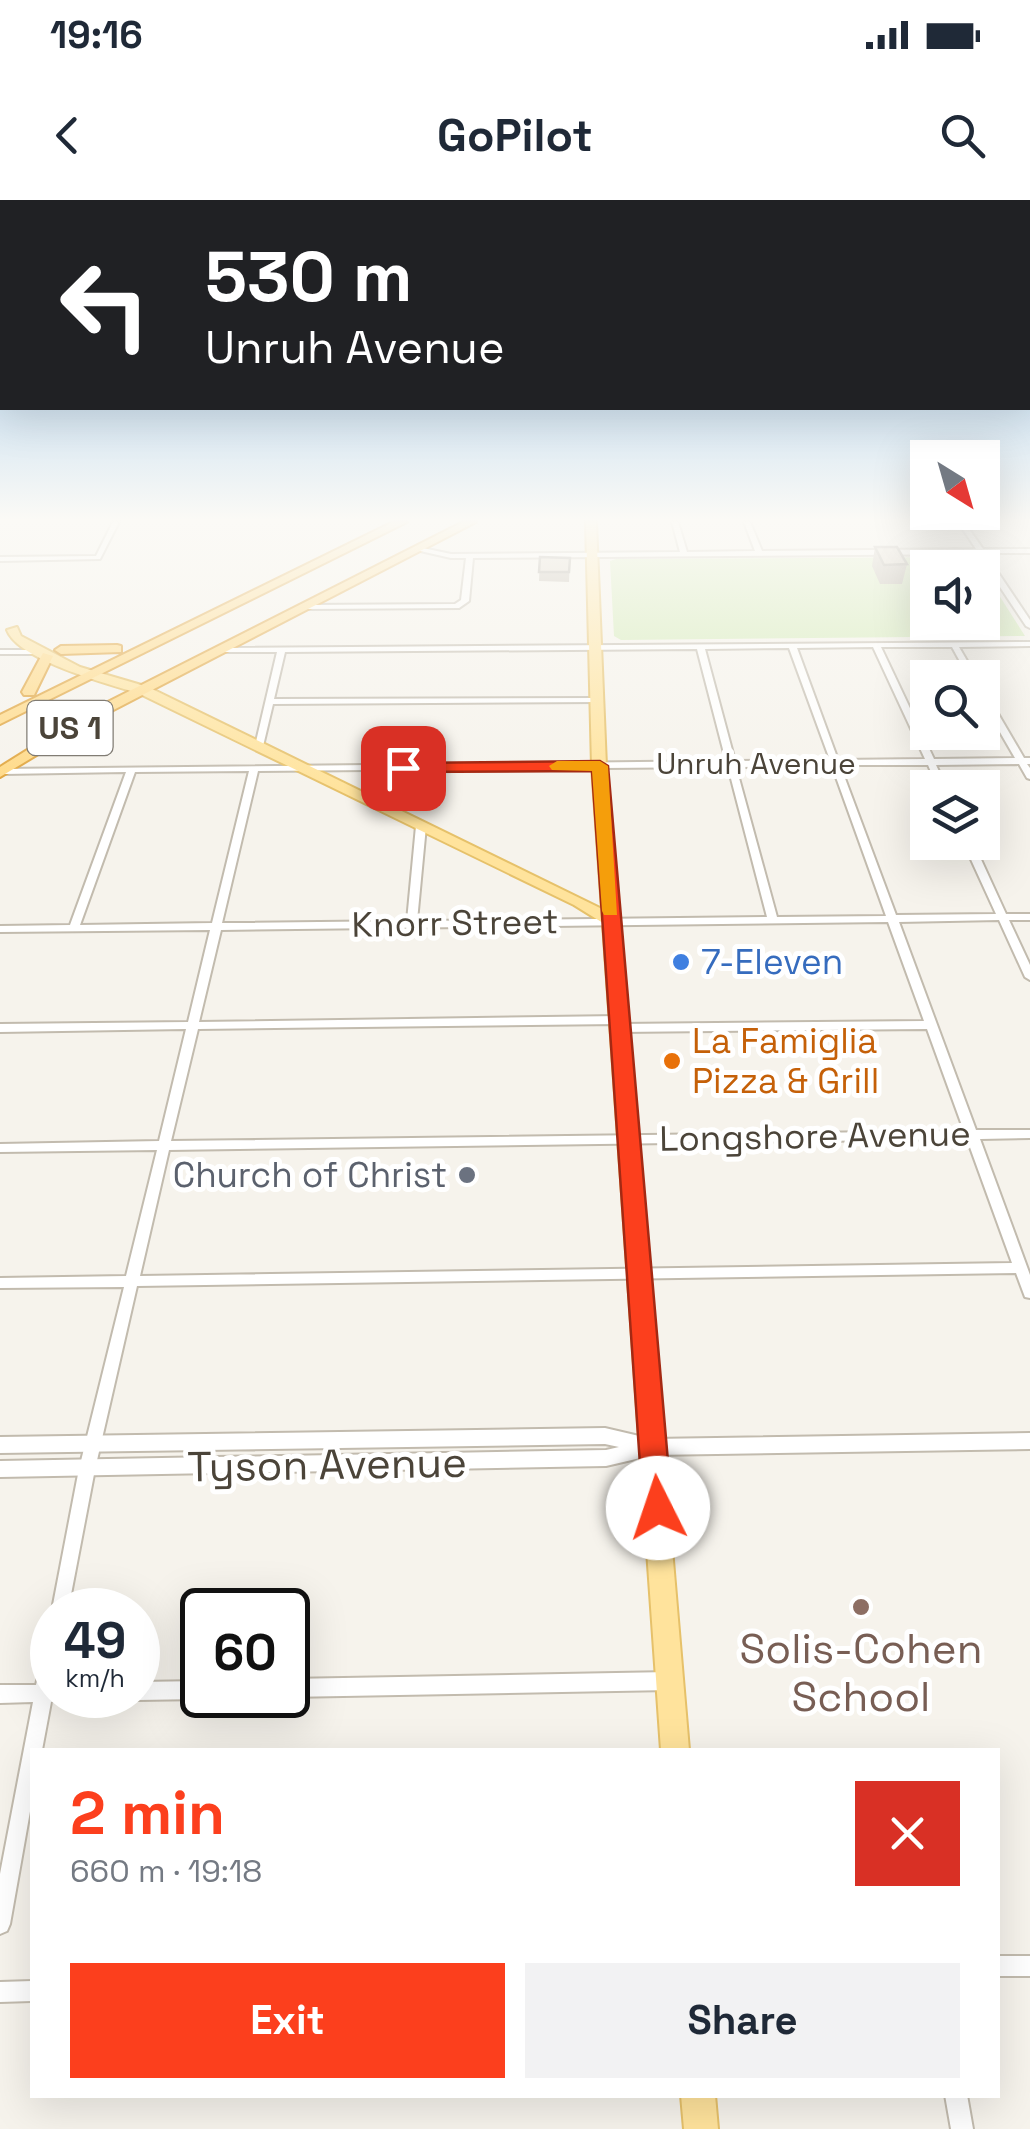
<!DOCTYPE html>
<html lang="en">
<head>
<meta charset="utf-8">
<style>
  :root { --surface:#fff; --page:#f2f2f3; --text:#1f2937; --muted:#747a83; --accent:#fc3f1d }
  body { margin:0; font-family:"Space Grotesk",sans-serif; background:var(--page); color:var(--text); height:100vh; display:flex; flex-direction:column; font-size:38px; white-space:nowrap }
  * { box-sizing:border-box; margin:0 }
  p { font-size:32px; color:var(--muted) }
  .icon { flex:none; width:55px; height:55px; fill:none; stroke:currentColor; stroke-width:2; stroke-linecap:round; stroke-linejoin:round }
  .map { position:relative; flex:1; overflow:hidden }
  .details { position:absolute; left:30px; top:1548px; width:970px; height:350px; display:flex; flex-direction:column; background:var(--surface); border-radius:0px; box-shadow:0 10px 40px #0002 }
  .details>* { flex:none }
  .banner { position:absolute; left:0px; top:0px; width:1030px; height:210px; box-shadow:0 10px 40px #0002; background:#202124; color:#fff; overflow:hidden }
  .needle { width:65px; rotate:143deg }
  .controls { position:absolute; left:910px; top:240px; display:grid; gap:20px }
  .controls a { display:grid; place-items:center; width:90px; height:90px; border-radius:0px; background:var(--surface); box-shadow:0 10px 40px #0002; font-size:50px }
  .speed { position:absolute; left:30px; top:1388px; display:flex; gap:20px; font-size:50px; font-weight:700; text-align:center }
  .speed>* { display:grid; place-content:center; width:130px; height:130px; border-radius:50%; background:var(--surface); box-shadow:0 10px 40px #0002; line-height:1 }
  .speed small { font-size:25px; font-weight:400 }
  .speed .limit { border:5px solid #111; border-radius:15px; background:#fff; color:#111 }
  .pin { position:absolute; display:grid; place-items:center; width:85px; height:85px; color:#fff; margin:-42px; border-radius:20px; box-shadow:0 5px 15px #0006 }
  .me { position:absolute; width:110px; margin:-55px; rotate:356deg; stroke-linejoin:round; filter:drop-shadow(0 0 8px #0008) }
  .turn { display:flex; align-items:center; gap:35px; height:210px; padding:0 40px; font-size:45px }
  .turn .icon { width:130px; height:130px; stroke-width:2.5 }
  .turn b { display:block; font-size:70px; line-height:85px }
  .round { display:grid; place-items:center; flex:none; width:105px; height:105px; border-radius:0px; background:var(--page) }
  .headline { display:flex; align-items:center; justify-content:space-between; height:170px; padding:0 40px }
  h1 { font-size:60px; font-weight:800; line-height:75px; color:var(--accent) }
  .cta { display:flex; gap:20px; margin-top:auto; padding:20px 40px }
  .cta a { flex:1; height:115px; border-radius:0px; background:var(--accent); color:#fff; font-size:40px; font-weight:800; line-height:115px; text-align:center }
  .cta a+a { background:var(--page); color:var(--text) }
  .status { display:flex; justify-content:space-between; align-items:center; height:70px; padding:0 50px; background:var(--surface); direction:ltr }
  .status svg { height:28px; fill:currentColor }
  header { display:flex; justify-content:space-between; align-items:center; height:130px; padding:0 40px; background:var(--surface); font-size:45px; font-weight:800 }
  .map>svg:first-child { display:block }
  .green { fill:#d2eab5 }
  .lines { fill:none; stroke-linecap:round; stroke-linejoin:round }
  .minor-casing { stroke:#c2bbae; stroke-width:4 }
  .tertiary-casing { stroke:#c2bbae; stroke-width:4 }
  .primary-casing { stroke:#e6c16a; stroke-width:4 }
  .trunk-casing { stroke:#e0a43c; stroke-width:4 }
  .minor { fill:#fff; fill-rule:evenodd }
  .tertiary { fill:#fff; fill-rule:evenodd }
  .primary { fill:#ffe39c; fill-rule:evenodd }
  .trunk { fill:#ffd985; fill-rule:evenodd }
  .wall { fill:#bab2a6 }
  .building { fill:#d8cfc1; stroke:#979187; stroke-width:2.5 }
  .route { fill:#fc3f1d; stroke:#a42913; stroke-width:2.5 }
  .slow { fill:#f59e0b }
  .shop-dot { fill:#3f7fe0; stroke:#fff; stroke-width:4 }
  .food-dot { fill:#e8710a; stroke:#fff; stroke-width:4 }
  .worship-dot { fill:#6b7280; stroke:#fff; stroke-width:4 }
  .education-dot { fill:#8d6e63; stroke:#fff; stroke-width:4 }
  .labels { text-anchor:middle; stroke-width:10; stroke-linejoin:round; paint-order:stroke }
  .far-street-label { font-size:30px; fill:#4b4439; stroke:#fff }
  .shield { fill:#fff; stroke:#817c74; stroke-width:2.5 }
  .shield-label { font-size:32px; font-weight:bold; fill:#4b4439 }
  .street-label { font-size:35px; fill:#4b4439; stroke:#fff }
  .shop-label { font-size:35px; fill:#366cbe; stroke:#fff; text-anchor:start }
  .food-label { font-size:35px; fill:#c56008; stroke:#fff; text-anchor:start }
  .worship-label { font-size:35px; fill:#5b616d; stroke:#fff; text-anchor:end }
  .near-street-label { font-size:42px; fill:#4b4439; stroke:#fff }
  .near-education-label { font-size:42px; fill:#785e54; stroke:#fff }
</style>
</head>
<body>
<div class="status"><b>19:16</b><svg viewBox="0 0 49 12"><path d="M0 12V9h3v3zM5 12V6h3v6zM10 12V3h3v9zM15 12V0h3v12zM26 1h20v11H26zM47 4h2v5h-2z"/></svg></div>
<header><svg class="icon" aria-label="back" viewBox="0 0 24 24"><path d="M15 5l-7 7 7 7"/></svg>GoPilot<svg class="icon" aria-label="search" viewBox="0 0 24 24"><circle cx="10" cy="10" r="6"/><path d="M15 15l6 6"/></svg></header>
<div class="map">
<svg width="1030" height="1929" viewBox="0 0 1030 1929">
  <rect width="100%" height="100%" fill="#f6f3ec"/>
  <path class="green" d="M 974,357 L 981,367 L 928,368 L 928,422 L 982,422 L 983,370 L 1025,436 L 621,440 L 614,436 L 610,361 L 616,359 Z"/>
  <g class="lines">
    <g class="minor-casing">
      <path id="minor" d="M 113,322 L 119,322 L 100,359 L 0,361 L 0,357 L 96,356 Z
        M 672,322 L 678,322 L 687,352 L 755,351 L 744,322 L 750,322 L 762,351 L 976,349 L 958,322 L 964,322 L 983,349 L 1030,349 L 1030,353 L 985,353 L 1030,420 L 1030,428 L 1026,426 L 978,354 L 473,358 L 469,401 L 459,408 L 304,409 L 300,407 L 304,405 L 455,404 L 461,400 L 466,358 L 451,358 L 416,350 L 415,349 L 418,347 L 451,354 L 680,352 Z
        M 1030,442 L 1030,446 L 959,447 L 977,478 L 969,478 L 952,447 L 881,447 L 934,559 L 1015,558 L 982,501 L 982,491 L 986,493 L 1024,558 L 1030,558 L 1030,564 L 1027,564 L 1030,568 L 1030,579 L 1027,578 L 1019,564 L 936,565 L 947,588 L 938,588 L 928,565 L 840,565 L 896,715 L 996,714 L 963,642 L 973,642 L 1006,714 L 1030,714 L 1030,720 L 1009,720 L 1030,765 L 1030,780 L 1025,777 L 999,720 L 899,722 L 976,930 L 1030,930 L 1030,938 L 980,939 L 1030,1075 L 1030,1098 L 1025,1097 L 1016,1073 L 137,1086 L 95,1269 L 68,1410 L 52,1410 L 52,1412 L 52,1410 L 79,1269 L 124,1087 L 0,1088 L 0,1078 L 126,1076 L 157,950 L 0,952 L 0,944 L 159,941 L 186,829 L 0,832 L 0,824 L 188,822 L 210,730 L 0,732 L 0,726 L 70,725 L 126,572 L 3,574 L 0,573 L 0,569 L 726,561 L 697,449 L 285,452 L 274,499 L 599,498 L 603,500 L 599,502 L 273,504 L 263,546 L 259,549 L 255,546 L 277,452 L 217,452 L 216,450 L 220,448 ZM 873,447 L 925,559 L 838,560 L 797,448 ZM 789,448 L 830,560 L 735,561 L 705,449 ZM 832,566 L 886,716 L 777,717 L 736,567 ZM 728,567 L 767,717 L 417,721 L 426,626 L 421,623 L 416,626 L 407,721 L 222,723 L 258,571 ZM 249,571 L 212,723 L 80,725 L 135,572 ZM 888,722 L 924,821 L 620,824 L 614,828 L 620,832 L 927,829 L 964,931 L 171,941 L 198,829 L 619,824 L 625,820 L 619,816 L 199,822 L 221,730 ZM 967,939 L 1012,1063 L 140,1076 L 169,950 Z
        M 0,450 L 40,450 L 44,452 L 40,454 L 0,454 Z
        M 52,1440 L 52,1495 L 60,1495 L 58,1499 L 51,1502 L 42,1550 L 32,1550 L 32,1600 L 10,1724 L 7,1731 L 0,1734 L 0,1674 L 33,1502 L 0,1503 L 0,1485 L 36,1485 L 46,1442 Z
        M 670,1472 L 676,1475 L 679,1481 L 676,1487 L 670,1490 L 288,1497 L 284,1495 L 288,1495 L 288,1479 Z
        M 202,1481 L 202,1495 L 209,1495 L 202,1499 L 138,1500 L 131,1495 L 138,1495 L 138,1482 Z
        M 998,1756 L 1030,1756 L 1030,1776 L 998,1776 Z
        M 32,1781 L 32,1801 L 0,1802 L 0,1782 Z
        M 945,1895 L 967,1895 L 973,1929 L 951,1929 Z"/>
    </g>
    <g class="tertiary-casing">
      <path id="tertiary" d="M 605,1228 L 652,1239 L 1030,1233 L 1030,1249 L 653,1255 L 606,1266 L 0,1277 L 0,1261 L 606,1250 L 619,1247 L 605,1244 L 0,1253 L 0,1237 Z"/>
    </g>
    <g class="primary-casing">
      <path id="primary" d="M 586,322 L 596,322 L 606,566 L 689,1550 L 661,1550 L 603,723 L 574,705 L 138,493 C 108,484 18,460 7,430 L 17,427 L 21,436 L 80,467 L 148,487 L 602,709 L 592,566 Z
        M 681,1895 L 715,1895 L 718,1929 L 684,1929 Z"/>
    </g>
    <g class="trunk-casing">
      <path id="trunk" d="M 393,322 L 407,322 L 0,524 L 0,515 Z
        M 463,322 L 476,322 L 98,518 L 0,577 L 0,567 L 88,512 Z
        M 117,445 L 121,446 L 121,452 L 61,454 L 55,450 L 61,446 Z
        M 43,453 L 53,456 L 34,495 L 24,495 L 22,492 Z"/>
    </g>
    <use href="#minor" class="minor"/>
    <use href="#tertiary" class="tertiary"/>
    <use href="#primary" class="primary"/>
    <use href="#trunk" class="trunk"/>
  </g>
  <path class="wall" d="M 875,347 L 907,364 L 902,384 L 880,384 L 872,366 Z
    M 540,357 L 570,358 L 569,382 L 539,381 Z"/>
  <path class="building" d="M 875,347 L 897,347 L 907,364 L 884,365 Z
    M 540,357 L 570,358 L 569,372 L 539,372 Z"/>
  <linearGradient id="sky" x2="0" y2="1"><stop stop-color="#8fc1ec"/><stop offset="0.54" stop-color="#fbfaf6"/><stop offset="1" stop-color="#fbfaf6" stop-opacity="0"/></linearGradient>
  <rect width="1030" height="592" fill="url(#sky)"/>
  <path class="route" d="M 600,561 L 608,566 L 672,1308 L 668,1317 L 658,1321 L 647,1317 L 643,1308 L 592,571 L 403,572 L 395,568 L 403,563 Z"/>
  <path class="slow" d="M 557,561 L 600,561 L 608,566 L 617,715 L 604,715 L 602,711 L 592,571 L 552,570 L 549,566 Z"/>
  <circle class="shop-dot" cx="681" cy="762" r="10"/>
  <circle class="food-dot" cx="672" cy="861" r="10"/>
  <circle class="worship-dot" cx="467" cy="975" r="10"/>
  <circle class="education-dot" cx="861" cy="1407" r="10"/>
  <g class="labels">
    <g class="far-street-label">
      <text x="756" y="574">Unruh Avenue</text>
    </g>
    <rect class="shield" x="27.5" y="501" width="85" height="54" rx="8"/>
    <g class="shield-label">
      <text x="70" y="539">US 1</text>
    </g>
    <g class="street-label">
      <text transform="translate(455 723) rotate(-1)" y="12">Knorr Street</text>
      <text transform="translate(815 936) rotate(-1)" y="12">Longshore Avenue</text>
    </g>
    <g class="shop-label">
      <text x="701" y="774">7-Eleven</text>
    </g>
    <g class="food-label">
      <text x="692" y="853">La Famiglia<tspan x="692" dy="40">Pizza &amp; Grill</tspan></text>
    </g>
    <g class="worship-label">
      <text x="447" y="987">Church of Christ</text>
    </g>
    <g class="near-street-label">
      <text transform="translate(327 1264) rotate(-1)" y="15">Tyson Avenue</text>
    </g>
    <g class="near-education-label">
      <text x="861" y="1463">Solis-Cohen<tspan x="861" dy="48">School</tspan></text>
    </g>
  </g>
</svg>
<div class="controls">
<a><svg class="needle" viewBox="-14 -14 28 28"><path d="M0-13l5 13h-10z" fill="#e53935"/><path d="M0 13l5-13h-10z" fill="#747a83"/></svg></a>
<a><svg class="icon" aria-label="sound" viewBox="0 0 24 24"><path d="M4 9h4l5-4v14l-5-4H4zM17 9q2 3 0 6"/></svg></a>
<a><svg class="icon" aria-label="search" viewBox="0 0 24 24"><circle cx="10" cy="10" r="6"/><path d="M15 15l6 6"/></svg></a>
<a><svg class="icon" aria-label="layers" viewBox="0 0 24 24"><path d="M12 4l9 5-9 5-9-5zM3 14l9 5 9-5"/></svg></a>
</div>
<div class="speed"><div>49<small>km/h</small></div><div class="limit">60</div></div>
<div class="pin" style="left:403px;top:568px;background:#d93025"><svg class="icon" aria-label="arrive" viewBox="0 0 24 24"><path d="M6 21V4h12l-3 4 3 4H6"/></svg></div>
<svg class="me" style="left:658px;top:1308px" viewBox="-20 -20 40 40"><circle r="19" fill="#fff"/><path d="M0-13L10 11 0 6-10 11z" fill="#fc3f1d"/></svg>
<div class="banner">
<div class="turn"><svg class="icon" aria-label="left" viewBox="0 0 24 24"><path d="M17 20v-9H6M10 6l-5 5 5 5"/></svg><div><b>530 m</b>Unruh Avenue</div></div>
</div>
<section class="details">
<div class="headline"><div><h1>2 min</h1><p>660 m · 19:18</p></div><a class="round" style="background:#d93025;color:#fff"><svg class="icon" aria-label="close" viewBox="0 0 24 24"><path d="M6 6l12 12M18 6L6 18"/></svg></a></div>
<div class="cta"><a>Exit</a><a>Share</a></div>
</section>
</div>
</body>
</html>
